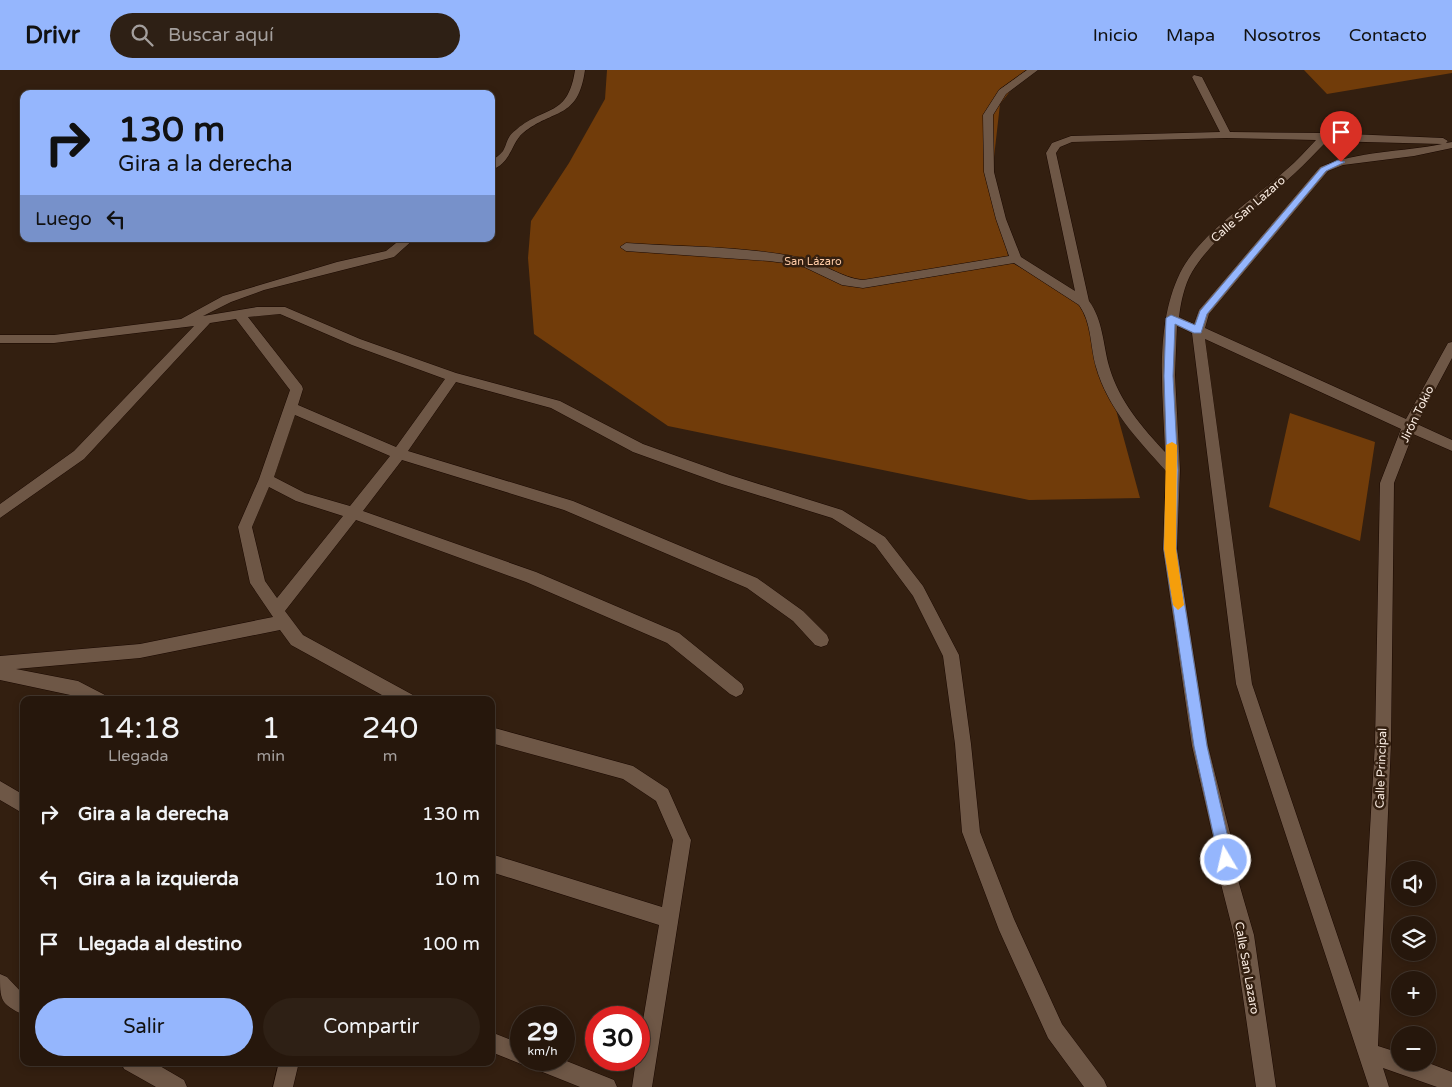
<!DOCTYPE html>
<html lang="es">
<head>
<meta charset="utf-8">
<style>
  :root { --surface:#26170c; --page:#2e2015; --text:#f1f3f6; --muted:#a49f9d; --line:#42362d; --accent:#95b6fd }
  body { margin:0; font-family:"Varela Round",sans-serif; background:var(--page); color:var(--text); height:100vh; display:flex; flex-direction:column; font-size:19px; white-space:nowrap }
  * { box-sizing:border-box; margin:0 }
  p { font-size:16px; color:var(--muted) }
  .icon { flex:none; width:28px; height:28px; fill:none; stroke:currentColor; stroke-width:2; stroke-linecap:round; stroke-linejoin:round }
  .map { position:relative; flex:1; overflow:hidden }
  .panel { position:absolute; left:20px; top:626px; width:475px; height:370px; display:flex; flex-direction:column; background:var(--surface); border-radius:10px; box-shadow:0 2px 8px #0003,0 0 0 1px var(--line) }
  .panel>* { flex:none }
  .guide { position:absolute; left:20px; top:20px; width:475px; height:152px; border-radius:10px; box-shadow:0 2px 8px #0003,0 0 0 1px var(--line); background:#95b6fd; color:#111; overflow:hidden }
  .fabs { position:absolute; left:1391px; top:791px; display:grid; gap:10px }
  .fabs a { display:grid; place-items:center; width:45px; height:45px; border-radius:50%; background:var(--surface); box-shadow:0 2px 8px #0003,0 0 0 1px var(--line); font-size:25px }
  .speed { position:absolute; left:510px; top:936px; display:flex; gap:10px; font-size:25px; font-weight:700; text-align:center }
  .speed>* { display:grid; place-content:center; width:65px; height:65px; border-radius:50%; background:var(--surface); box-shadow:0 2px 8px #0003,0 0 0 1px var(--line); line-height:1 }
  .speed small { font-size:12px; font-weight:400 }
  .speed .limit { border:8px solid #d22; background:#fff; color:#111 }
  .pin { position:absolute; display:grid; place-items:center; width:42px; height:42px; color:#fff; margin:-51px -21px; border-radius:50% 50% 50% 0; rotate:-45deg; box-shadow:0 0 5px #0007 }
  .pin .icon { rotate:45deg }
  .me { position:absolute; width:55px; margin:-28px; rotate:351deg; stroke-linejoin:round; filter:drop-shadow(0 0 4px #0008) }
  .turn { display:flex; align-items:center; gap:18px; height:105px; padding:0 15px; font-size:22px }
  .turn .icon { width:65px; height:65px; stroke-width:2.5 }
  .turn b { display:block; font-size:35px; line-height:42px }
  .then { display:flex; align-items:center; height:48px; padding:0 15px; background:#0003; gap:10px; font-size:19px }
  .eta { display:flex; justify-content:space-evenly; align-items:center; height:85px; text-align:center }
  .eta b { font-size:30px; font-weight:600; line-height:35px }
  .primary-button { display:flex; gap:10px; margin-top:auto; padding:10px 15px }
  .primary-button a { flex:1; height:58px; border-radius:30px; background:var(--accent); color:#111; font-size:20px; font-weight:600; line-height:58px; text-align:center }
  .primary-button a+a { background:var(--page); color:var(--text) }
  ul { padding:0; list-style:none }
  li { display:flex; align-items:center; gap:15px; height:65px; padding:0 15px }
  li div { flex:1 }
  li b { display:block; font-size:19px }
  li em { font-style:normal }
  header { display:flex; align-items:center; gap:30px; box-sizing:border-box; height:70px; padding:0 25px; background:var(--accent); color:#111 }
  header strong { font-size:24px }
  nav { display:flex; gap:28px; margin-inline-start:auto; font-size:18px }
  .search { width:350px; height:45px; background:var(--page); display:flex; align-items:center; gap:12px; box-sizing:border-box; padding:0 18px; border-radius:28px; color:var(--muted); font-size:19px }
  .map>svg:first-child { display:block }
  .green { fill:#713c0a }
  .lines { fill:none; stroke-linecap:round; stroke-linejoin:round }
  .minor-casing { stroke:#1a0800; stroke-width:1 }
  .minor { fill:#6e5746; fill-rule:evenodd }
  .route { fill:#95b6fd; stroke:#6176a4 }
  .slow { fill:#f59e0b }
  .labels { text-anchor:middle; stroke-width:5; stroke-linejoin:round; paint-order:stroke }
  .far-park-label { font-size:11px; fill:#ffcca7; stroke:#331f10 }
  .street-label { font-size:12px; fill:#faece2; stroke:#331f10 }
</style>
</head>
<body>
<header>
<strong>Drivr</strong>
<div class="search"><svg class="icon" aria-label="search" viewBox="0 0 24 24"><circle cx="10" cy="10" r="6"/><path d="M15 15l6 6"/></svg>Buscar aquí</div>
<nav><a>Inicio</a><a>Mapa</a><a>Nosotros</a><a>Contacto</a></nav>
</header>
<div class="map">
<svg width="1452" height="1017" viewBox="0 0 1452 1017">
  <rect width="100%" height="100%" fill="#331f10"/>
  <path class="green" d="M 607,0 L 1027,0 L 1000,34 L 992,105 L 1009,191 L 1084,234 L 1098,274 L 1140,428 L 1029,430 L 668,356 L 534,264 L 528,188 L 531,151 L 569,93 L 605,29 Z
    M 1304,0 L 1452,0 L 1452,3 L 1327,24 Z
    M 1290,343 L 1375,372 L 1360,471 L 1269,437 Z"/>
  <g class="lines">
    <g class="minor-casing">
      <path id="minor" d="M 575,0 L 585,0 C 578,50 554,38 523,63 C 511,73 511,94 491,100 L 491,91 C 495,88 500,85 503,81 C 508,72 506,67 517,59 C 546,35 568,47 575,0 Z
        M 1027,0 L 1038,0 L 1006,24 L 993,45 L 994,102 L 1006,149 L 1021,187 L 1075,221 L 1046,83 L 1052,73 L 1071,66 L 1220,62 L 1192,7 L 1194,5 L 1202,7 L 1230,62 L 1326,63 L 1443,68 L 1448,71 L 1446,73 L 1452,72 L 1452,78 L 1414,86 L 1343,95 L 1328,101 L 1209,244 L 1205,258 L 1406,349 L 1448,273 L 1452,272 L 1452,288 L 1417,354 L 1452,370 L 1452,381 L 1413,364 L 1394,413 L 1391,673 L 1378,976 L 1400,983 L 1400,992 L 1426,992 L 1452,1002 L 1452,1017 L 1437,1017 L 1383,998 L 1389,1017 L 1369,1017 L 1236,614 L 1192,263 L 1177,256 L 1175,305 L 1180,400 L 1177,479 L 1208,676 L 1232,771 L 1238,810 L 1254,865 L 1276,1017 L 1256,1017 L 1234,865 L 1220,810 L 1214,771 L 1192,676 L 1163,479 L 1166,401 C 1138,370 1108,339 1096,297 C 1090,276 1092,253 1079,235 L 1014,193 L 863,218 L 842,215 L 800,195 L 769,191 L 626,181 L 620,177 L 626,173 C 684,177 745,176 802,188 C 824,193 841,208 863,210 L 1009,186 L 996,149 L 984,102 L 983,45 L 999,20 ZM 1226,68 L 1316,70 C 1306,80 1297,91 1286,100 C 1254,129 1199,164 1180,203 C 1154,257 1163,323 1165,382 C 1142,357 1119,331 1109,296 C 1103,274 1103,250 1089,231 L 1056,83 L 1060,77 L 1072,72 ZM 1327,71 L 1442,74 C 1402,82 1358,81 1320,97 L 1199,240 L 1194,254 L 1179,247 C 1181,232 1184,216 1192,202 C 1217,161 1260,136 1294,104 C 1306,93 1316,82 1327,71 ZM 1205,269 L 1401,359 L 1380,413 L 1375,673 L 1360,932 L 1252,614 Z
        M 401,169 L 414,169 L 394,187 L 264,220 L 231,232 L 203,246 L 257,237 L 285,237 L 360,269 L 456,303 L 560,331 L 643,374 L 730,405 L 842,440 L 885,467 L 923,516 L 959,585 L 971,674 L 980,762 L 1014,849 L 1062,954 L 1104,1010 L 1107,1017 L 1084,1017 L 1048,968 L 999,860 L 962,762 L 955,674 L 943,586 L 913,526 L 875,475 L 832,448 L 722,414 L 633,382 L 551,338 L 456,312 L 408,381 L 573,431 L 757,508 L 803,541 L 827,565 L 829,570 L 827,575 L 821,577 L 815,575 L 793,551 L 747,518 L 564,440 L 402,390 L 363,441 L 536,502 L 679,563 L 742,614 L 744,619 L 742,624 L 736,627 L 730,624 L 667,573 L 526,512 L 356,450 L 285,541 L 303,565 L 413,625 L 415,630 L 391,630 L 291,575 L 280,560 L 140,588 L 16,599 L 78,611 L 105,625 L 107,630 L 83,630 L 75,626 L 0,610 L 0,586 L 140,574 L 273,547 L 250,513 L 238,457 L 259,409 L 290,320 L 236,249 L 210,253 L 84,389 L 0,448 L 0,434 L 74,381 L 194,256 L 54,273 L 0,273 L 0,265 L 54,265 L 181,249 L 223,226 L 337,192 L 386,181 ZM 280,244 L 352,275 L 445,309 L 396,377 L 298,335 L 303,319 L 302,316 L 248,247 ZM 295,345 L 390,386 L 350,436 L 305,423 L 274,407 ZM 269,417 L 296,431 L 343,446 L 277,528 L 265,511 L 252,457 Z
        M 491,657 L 633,696 L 668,719 L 688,764 L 691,770 L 652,1017 L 632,1017 L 636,990 L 639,990 L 639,974 L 659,855 L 491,802 L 491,784 L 662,837 L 673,770 L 656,731 L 623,709 L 491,673 Z
        M 0,711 L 24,725 L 24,744 L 0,730 Z
        M 0,904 L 7,907 L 24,925 L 24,945 C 0,934 0,930 0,904 Z
        M 491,962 L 521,974 L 521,990 L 564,990 L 614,1010 L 617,1017 L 580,1017 L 530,997 L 527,992 L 521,994 L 491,982 Z
        M 121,992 L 153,992 L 184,1010 L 187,1017 L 156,1017 L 124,999 Z
        M 279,992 L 299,992 L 293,1017 L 273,1017 Z"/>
    </g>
    <use href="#minor" class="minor"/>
  </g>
  <path class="route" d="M 1338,90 L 1345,92 L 1326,101 L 1207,244 L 1201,263 L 1194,263 L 1175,254 L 1173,306 L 1178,400 L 1176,479 L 1207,676 L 1233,790 L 1231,795 L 1226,797 L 1221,795 L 1219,790 L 1194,676 L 1164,479 L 1167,400 L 1164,306 L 1166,248 L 1171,245 L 1195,255 L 1200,241 L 1321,98 Z"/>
  <path class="slow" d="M 1172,372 L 1177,375 L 1176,479 L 1184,535 L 1178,540 L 1173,535 L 1164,479 L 1166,375 Z"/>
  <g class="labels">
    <g class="far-park-label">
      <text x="813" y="195">San Lázaro</text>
    </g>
    <g class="street-label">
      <text transform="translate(1248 139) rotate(-41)" y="4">Calle San Lazaro</text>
      <text transform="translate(1417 344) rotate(-64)" y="4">Jirón Tokio</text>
      <text transform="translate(1381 698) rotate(-88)" y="4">Calle Principal</text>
      <text transform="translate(1247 898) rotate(80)" y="4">Calle San Lazaro</text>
    </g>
  </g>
</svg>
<div class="fabs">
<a><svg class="icon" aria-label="sound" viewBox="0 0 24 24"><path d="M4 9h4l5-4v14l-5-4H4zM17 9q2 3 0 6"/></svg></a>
<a><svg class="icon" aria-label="layers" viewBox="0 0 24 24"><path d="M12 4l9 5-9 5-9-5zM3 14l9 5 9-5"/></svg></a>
<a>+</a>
<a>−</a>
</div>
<div class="speed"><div>29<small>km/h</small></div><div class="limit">30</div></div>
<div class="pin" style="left:1341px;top:92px;background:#d93025"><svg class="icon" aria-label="arrive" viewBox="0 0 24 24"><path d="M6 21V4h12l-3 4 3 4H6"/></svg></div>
<svg class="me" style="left:1226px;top:790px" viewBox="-20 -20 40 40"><circle r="17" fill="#95b6fd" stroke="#fff" stroke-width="3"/><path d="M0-11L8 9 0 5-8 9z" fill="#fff"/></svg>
<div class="guide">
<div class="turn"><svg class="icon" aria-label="right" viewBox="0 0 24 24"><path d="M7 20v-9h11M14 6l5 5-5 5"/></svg><div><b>130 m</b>Gira a la derecha</div></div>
<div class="then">Luego<svg class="icon" aria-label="left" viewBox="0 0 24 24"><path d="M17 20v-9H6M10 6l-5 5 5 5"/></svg></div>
</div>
<section class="panel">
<div class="eta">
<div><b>14:18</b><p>Llegada</p></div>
<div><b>1</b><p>min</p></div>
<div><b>240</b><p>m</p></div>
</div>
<ul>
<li><svg class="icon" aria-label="right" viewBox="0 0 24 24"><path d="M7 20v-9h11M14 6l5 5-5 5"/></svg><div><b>Gira a la derecha</b></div><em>130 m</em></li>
<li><svg class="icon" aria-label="left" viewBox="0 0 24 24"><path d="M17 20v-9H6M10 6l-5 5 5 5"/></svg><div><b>Gira a la izquierda</b></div><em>10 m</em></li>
<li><svg class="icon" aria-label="arrive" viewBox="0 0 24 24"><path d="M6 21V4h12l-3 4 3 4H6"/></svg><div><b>Llegada al destino</b></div><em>100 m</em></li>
</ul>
<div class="primary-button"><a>Salir</a><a>Compartir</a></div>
</section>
</div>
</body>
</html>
